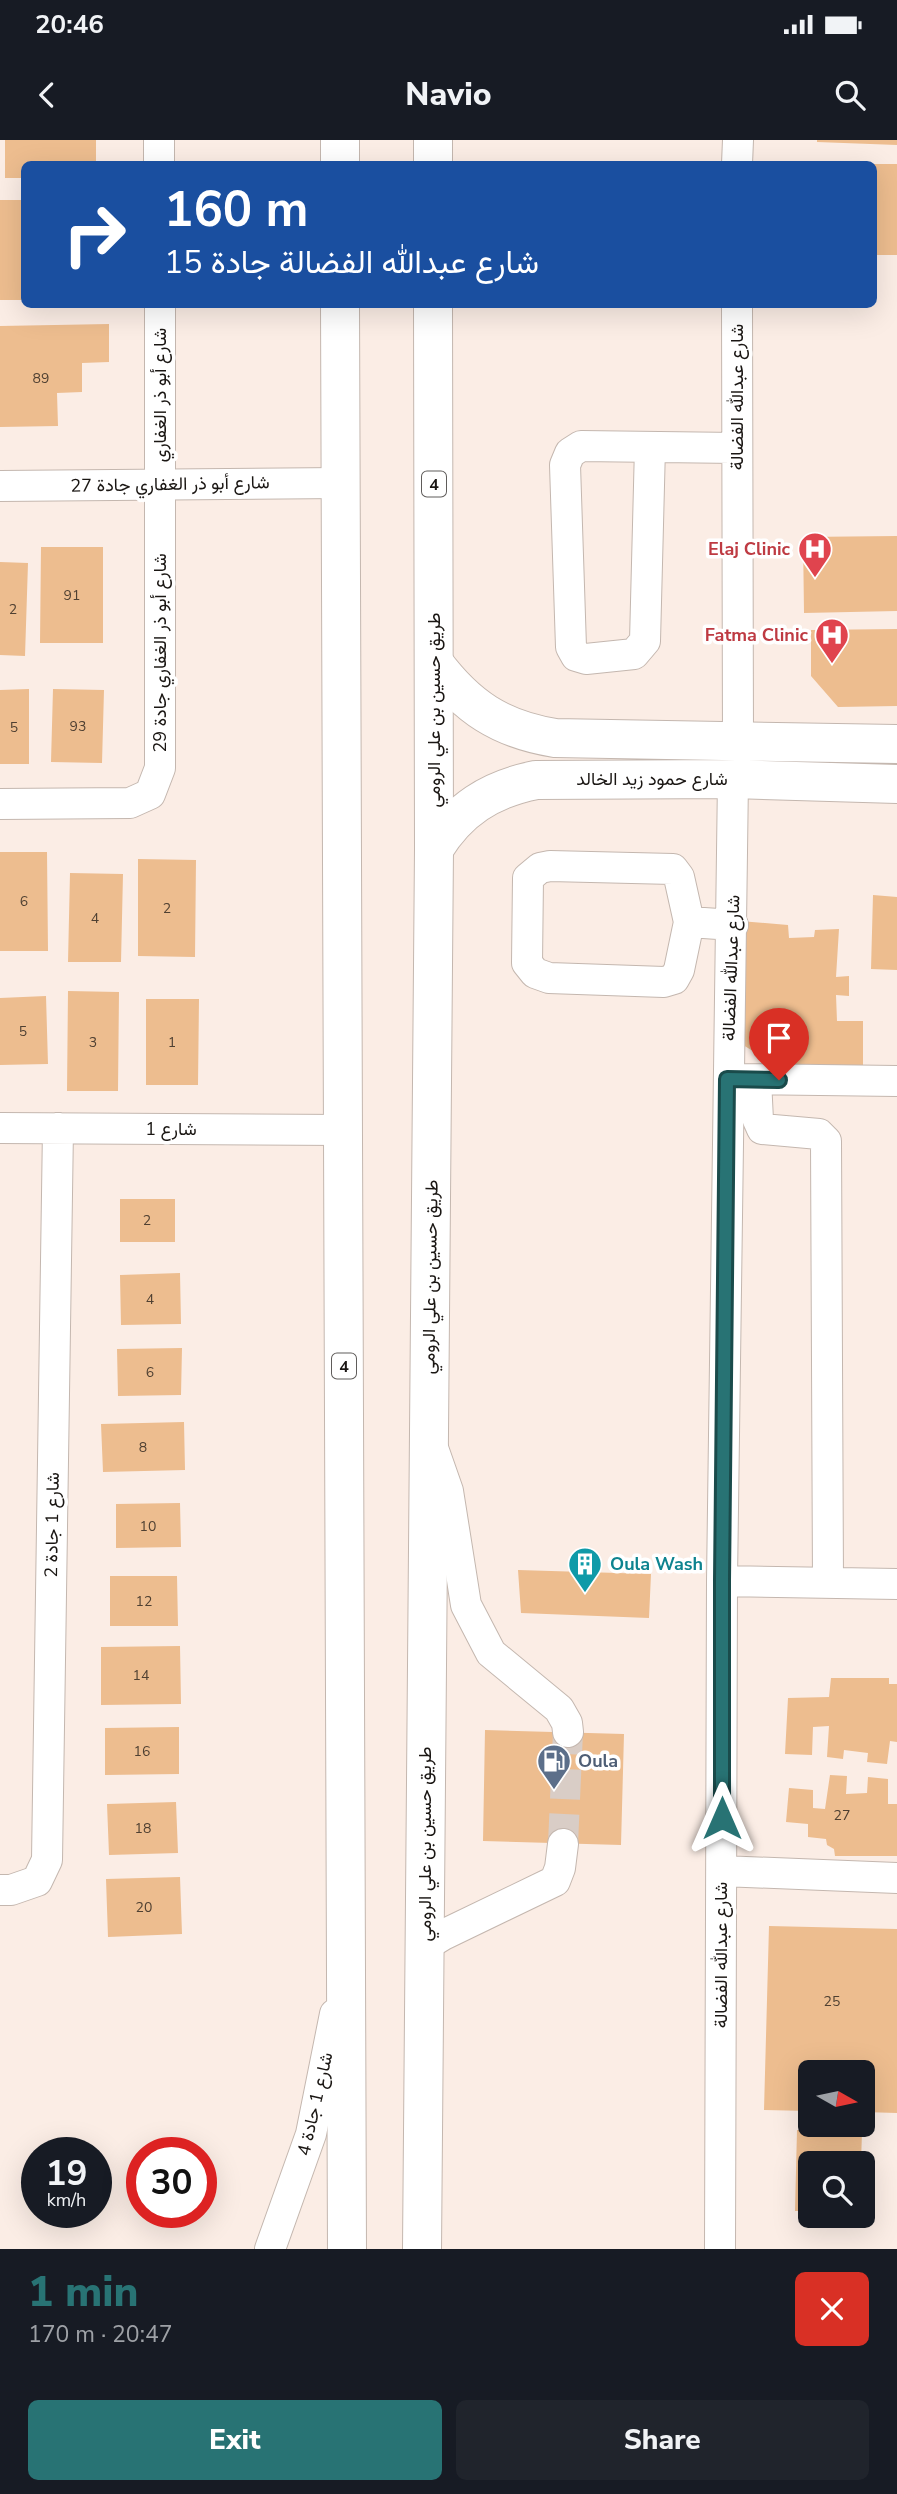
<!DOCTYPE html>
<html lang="en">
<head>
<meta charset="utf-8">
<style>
  :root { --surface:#171b24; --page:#20242c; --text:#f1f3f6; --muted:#9ea1a6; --accent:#287374 }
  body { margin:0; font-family:"Nunito Sans",Vazirmatn,sans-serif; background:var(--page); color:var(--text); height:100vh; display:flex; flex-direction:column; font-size:26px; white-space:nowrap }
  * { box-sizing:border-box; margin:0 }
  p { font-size:23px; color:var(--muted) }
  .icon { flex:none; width:38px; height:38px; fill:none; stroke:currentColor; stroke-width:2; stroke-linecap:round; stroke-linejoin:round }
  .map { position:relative; height:2109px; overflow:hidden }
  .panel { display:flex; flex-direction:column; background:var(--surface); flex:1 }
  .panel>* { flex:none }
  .banner { position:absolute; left:21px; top:21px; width:856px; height:147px; border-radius:10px; box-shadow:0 7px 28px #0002; background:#1a4fa0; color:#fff; overflow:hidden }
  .needle { width:46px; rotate:99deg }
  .buttons { position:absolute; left:798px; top:1920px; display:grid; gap:14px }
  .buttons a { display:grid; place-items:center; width:77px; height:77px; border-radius:10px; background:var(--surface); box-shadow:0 7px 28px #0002; font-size:35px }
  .speed { position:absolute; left:21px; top:1997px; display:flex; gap:14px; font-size:35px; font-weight:700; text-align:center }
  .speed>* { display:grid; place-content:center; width:91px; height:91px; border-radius:50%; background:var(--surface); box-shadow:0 7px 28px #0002; line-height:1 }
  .speed small { font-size:18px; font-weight:400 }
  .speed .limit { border:10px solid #d22; background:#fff; color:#111 }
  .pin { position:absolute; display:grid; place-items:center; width:60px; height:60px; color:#fff; margin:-72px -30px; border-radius:50% 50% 50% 0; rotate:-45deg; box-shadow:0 0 7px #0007 }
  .pin .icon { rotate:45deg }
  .me { position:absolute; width:77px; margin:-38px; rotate:0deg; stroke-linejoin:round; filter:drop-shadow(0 0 5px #0008) }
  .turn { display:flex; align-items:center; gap:24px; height:147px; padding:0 28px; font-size:32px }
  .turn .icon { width:91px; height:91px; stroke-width:2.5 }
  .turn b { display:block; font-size:49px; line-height:60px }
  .round { display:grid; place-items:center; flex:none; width:74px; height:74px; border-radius:10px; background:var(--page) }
  .overview { display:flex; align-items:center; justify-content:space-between; height:119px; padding:0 28px }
  h1 { font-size:42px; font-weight:800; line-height:52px; color:var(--accent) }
  .primary-button { display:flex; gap:14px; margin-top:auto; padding:14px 28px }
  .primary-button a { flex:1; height:80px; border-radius:10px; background:var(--accent); color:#fff; font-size:28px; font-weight:800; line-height:80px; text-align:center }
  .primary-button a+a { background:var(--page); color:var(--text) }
  .status { display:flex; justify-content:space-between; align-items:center; height:49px; padding:0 35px; background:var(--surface); direction:ltr }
  .status svg { height:19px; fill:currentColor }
  header { display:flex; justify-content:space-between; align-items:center; height:91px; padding:0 28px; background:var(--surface); font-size:32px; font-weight:800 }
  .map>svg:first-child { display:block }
  .building { fill:#edbd8f }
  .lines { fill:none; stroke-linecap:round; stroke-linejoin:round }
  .minor-tunnel { stroke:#d9cdc6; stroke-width:30; stroke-dasharray:30 15; stroke-linecap:butt }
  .minor-casing { stroke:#c4b7af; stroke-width:32 }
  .major-casing { stroke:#c4b7af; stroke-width:40 }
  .highway-casing { stroke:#c4b7af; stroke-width:40 }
  .minor { stroke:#fff; stroke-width:30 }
  .major { stroke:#fff; stroke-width:38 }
  .highway { stroke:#fff; stroke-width:38 }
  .route-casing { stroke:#1a4b4b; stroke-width:18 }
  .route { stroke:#287374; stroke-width:12 }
  .labels { text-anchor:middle; stroke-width:7; stroke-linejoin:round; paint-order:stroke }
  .number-label { font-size:14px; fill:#4f4032 }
  .shield { fill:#fff; stroke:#5f5c5a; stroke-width:2 }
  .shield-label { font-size:16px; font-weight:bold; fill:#1a1613 }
  .street-label { font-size:18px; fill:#1a1613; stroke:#fff }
  .health-label { font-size:18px; font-weight:bold; fill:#be3a42; stroke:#fff; text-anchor:end }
  .culture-label { font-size:18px; font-weight:bold; fill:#0d838f; stroke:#fff; text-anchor:start }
  .service-label { font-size:18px; font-weight:bold; fill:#4e5e75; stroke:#fff; text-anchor:start }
</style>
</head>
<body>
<div class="status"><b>20:46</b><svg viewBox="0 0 49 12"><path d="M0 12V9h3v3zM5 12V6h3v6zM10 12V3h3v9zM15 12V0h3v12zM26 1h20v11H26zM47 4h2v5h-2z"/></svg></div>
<header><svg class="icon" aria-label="back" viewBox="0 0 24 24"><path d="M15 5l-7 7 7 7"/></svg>Navio<svg class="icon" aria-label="search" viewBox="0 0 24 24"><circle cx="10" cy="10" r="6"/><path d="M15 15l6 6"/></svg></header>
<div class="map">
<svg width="897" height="2109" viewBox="0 0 897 2109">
  <rect width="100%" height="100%" fill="#fbede5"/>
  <path class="building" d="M 5,0 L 96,0 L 96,24 L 24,24 L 24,38 L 5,38 Z
    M 817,0 L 897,0 L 897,5 L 817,2 Z
    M 873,24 L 897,24 L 897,115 L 873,115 Z
    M 0,60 L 24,60 L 24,160 L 0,160 Z
    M 109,184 L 109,222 L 82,223 L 82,252 L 57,253 L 58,286 L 0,287 L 0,186 Z
    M 897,396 L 897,471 L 804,473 L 803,397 Z
    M 41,407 L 103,407 L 103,503 L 40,503 Z
    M 0,422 L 28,423 L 25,516 L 0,515 Z
    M 897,489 L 897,566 L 838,567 L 811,536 L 811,490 Z
    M 29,549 L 29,624 L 0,624 L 0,550 Z
    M 53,549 L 104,550 L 102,623 L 51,622 Z
    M 0,712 L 47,712 L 48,811 L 0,811 Z
    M 138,719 L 196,720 L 195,817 L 138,816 Z
    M 70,733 L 123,734 L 121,822 L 68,822 Z
    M 873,755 L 897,757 L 897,830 L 871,829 Z
    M 740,781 L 788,785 L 789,798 L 814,797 L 815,790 L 839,789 L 836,837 L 849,836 L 849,856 L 836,855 L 837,881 L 863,881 L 863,927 L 786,931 L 743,905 Z
    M 68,851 L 119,852 L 118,951 L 67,951 Z
    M 46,856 L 48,924 L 0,925 L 0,858 Z
    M 146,859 L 199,859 L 198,945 L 146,945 Z
    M 120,1059 L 175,1059 L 175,1102 L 120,1102 Z
    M 180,1133 L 181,1184 L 121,1185 L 120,1135 Z
    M 182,1208 L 181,1255 L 118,1256 L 117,1209 Z
    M 184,1282 L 185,1330 L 103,1332 L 101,1284 Z
    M 180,1363 L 181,1407 L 116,1408 L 116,1364 Z
    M 518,1430 L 651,1434 L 649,1478 L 521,1473 Z
    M 110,1436 L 177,1436 L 178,1486 L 110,1486 Z
    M 180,1506 L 181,1564 L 101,1565 L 101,1507 Z
    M 831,1538 L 889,1538 L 889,1544 L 897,1544 L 897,1602 L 890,1601 L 887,1624 L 867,1622 L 868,1613 L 844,1610 L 843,1619 L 827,1617 L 829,1586 L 813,1587 L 812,1615 L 785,1614 L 788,1558 L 829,1557 Z
    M 179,1587 L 179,1634 L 105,1635 L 105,1588 Z
    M 485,1590 L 624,1594 L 621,1705 L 483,1701 Z
    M 830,1635 L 847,1636 L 846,1654 L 867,1653 L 868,1637 L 888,1639 L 888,1664 L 897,1664 L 897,1716 L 835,1716 L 834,1709 L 827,1705 L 826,1699 L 808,1697 L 808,1684 L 786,1682 L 789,1648 L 813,1650 L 813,1668 L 825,1669 Z
    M 176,1662 L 178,1713 L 109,1715 L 107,1664 Z
    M 180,1737 L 182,1794 L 108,1797 L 106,1739 Z
    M 769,1786 L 897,1789 L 897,1973 L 863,1972 L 863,1932 L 810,1932 L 810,1971 L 764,1970 Z
    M 797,1990 L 862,1992 L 861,2023 L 810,2023 L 810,2071 L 795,2071 Z"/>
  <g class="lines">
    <path class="minor-tunnel" d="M 563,1704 L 568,1592"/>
    <g class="minor-casing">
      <path id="minor" d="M 159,0 L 159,24
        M 737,24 L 738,0
        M 737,164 L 738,602
        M 650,307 L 645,501 L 634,514 L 586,519 L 576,516 L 571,507 L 565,325 L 570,313 L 581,306 L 737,308
        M 0,346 L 340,343
        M 0,664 L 130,663 L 150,654 L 160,628 L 160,164
        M 689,782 L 679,737 L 673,729 L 550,726 L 540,728 L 528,738 L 527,823 L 535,833 L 549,838 L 664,842 L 674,839 L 679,830 L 689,782 L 733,785
        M 736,939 L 897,941
        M 756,940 L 758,980 L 762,989 L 819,994 L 826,1001 L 828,1443
        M 0,988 L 343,990
        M 434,1311 L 448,1351 L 466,1465 L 491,1513 L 559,1569 L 567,1583 L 568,1592
        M 722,1441 L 897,1444
        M 722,1731 L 897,1738
        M 0,1750 L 11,1750 L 37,1741 L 47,1720 L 58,988
        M 425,1806 L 443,1795 L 555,1741 L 560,1728 L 563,1704
        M 270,2109 L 311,1994 L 335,1874
        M 720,2109 L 722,1441 L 733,639"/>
    </g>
    <g class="major-casing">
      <path id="major" d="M 434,523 C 467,567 500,589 555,598 L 897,604
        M 434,709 C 458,670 490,649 536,640 L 733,639 L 897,644"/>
    </g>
    <g class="highway-casing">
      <path id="highway" d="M 433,0 L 433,24
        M 340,24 L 340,0
        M 340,164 L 347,2109
        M 422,2109 L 434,709 L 433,164"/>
    </g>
    <use href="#minor" class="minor"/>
    <use href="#major" class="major"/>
    <use href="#highway" class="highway"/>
  </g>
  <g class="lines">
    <g class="route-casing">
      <path id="route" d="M 722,1678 L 722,1441 L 727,939 L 779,940"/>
    </g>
    <use href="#route" class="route"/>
  </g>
  <defs>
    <g id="hospital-pin" transform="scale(1.75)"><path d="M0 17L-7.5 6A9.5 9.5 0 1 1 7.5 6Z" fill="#e0444e" stroke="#fff"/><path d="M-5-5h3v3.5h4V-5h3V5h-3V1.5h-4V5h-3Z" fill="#fff"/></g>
    <g id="building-pin" transform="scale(1.75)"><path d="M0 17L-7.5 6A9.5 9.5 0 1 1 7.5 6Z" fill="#0f9aa8" stroke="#fff"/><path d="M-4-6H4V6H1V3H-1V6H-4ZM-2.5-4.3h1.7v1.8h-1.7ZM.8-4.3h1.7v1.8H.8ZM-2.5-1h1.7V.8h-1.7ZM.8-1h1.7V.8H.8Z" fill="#fff"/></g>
    <g id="fuel-pin" transform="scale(1.75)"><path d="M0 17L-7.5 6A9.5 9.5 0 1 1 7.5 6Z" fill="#5c6f8a" stroke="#fff"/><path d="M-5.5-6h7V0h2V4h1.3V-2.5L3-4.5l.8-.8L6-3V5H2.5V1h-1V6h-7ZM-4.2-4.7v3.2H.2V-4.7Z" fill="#fff"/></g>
  </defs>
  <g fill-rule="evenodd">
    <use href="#hospital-pin" x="815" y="409"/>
    <use href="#hospital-pin" x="832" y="495"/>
    <use href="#building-pin" x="585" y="1424"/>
    <use href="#fuel-pin" x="554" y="1621"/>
  </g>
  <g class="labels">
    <g class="number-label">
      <text x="41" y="243">89</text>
      <text x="72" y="460">91</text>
      <text x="13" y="474">2</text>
      <text x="78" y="591">93</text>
      <text x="14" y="592">5</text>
      <text x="24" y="766">6</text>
      <text x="167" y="773">2</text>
      <text x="95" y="783">4</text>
      <text x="23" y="896">5</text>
      <text x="93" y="907">3</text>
      <text x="172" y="907">1</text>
      <text x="147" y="1085">2</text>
      <text x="150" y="1164">4</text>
      <text x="150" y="1237">6</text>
      <text x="143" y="1312">8</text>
      <text x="148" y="1391">10</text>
      <text x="144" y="1466">12</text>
      <text x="141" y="1540">14</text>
      <text x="142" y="1616">16</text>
      <text x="842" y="1680">27</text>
      <text x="143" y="1693">18</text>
      <text x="144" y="1772">20</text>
      <text x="832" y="1866">25</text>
    </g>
    <g class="shield">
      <rect x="422" y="331.5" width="24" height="25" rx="5"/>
      <rect x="332" y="1213.5" width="24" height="25" rx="5"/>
    </g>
    <g class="shield-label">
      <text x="434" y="350">4</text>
      <text x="344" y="1232">4</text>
    </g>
    <g class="street-label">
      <text transform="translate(160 255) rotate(-90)" y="6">شارع أبو ذر الغفاري</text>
      <text transform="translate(737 257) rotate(-90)" y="6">شارع عبدالله الفضالة</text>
      <text transform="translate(170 344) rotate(-1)" y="6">شارع أبو ذر الغفاري جادة 27</text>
      <text transform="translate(160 513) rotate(-90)" y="6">شارع أبو ذر الغفاري جادة 29</text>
      <text transform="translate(434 570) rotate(-90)" y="6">طريق حسين بن علي الرومي</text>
      <text x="652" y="645">شارع حمود زيد الخالد</text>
      <text transform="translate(731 828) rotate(-88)" y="6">شارع عبدالله الفضالة</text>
      <text x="171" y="995">شارع 1</text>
      <text transform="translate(430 1137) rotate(-89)" y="6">طريق حسين بن علي الرومي</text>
      <text transform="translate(52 1385) rotate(-89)" y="6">شارع 1 جادة 2</text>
      <text transform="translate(425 1704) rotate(-90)" y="6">طريق حسين بن علي الرومي</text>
      <text transform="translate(721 1815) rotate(-90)" y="6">شارع عبدالله الفضالة</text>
      <text transform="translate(315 1964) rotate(-77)" y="6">شارع 1 جادة 4</text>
    </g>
    <g class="health-label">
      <text x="790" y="415">Elaj Clinic</text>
      <text x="808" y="501">Fatma Clinic</text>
    </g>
    <g class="culture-label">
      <text x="610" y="1430">Oula Wash</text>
    </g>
    <g class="service-label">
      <text x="578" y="1627">Oula</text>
    </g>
  </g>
</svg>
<div class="buttons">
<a><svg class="needle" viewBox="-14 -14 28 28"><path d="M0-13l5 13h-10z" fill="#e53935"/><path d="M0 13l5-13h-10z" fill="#9ea1a6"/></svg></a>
<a><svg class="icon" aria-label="search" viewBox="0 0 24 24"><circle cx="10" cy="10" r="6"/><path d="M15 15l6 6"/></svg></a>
</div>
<div class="speed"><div>19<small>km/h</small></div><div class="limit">30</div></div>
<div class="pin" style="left:779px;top:940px;background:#d93025"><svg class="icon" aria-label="arrive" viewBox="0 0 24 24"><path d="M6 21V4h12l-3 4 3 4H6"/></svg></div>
<svg class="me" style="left:722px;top:1678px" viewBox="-20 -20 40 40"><path d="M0-17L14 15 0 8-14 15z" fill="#287374" stroke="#fff" stroke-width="4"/></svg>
<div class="banner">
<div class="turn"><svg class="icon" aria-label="right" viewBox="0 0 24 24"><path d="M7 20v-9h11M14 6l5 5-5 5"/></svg><div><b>160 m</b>شارع عبدالله الفضالة جادة 15</div></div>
</div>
</div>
<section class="panel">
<div class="overview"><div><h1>1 min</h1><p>170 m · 20:47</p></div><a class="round" style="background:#d93025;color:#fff"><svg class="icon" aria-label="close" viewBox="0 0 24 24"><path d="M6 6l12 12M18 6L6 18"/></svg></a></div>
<div class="primary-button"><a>Exit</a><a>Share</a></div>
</section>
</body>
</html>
